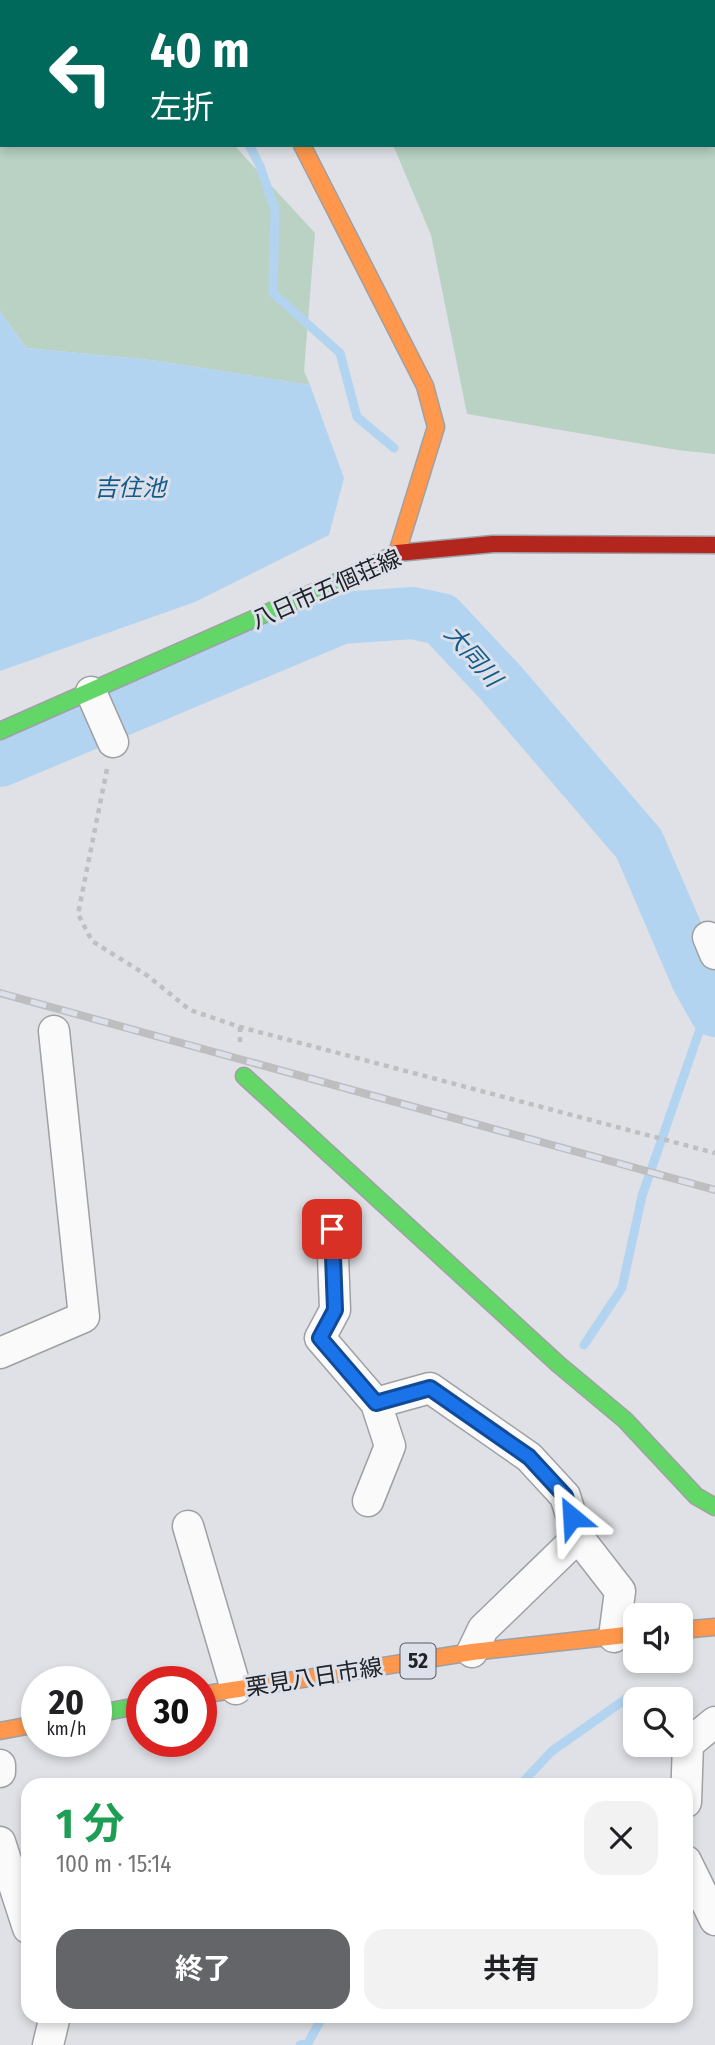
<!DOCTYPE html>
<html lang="ja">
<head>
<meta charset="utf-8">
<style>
  :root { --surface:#fff; --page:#f2f2f2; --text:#202124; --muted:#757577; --accent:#646569 }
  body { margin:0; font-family:"Fira Sans Condensed","Noto Sans JP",sans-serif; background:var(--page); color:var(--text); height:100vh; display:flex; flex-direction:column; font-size:26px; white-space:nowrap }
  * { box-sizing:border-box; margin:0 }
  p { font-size:23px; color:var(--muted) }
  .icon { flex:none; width:38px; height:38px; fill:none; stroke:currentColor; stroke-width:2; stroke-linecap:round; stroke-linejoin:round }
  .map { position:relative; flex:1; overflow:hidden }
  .drawer { position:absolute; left:21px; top:1778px; width:672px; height:245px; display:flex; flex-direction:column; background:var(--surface); border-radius:21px; box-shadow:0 4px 10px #0003 }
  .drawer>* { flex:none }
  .hud { position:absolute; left:0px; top:0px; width:716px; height:147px; box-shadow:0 4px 10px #0003; background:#00695c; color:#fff; overflow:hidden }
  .controls { position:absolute; left:623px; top:1603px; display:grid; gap:14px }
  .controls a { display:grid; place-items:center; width:70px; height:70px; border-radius:14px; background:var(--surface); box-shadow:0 4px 10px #0003; font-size:35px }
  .speed { position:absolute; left:21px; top:1666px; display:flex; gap:14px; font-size:35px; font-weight:700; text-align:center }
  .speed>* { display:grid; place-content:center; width:91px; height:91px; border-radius:50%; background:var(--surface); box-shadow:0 4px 10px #0003; line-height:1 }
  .speed small { font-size:18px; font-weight:400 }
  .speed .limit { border:10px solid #d22; background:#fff; color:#111 }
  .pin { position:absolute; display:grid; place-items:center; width:60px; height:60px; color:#fff; margin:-30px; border-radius:14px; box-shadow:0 4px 10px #0006 }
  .me { position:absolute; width:77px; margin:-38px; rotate:333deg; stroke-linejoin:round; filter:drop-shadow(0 0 5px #0008) }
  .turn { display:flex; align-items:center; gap:24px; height:147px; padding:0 35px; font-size:32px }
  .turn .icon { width:91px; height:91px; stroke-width:2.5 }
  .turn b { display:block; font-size:49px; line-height:60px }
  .round { display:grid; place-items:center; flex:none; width:74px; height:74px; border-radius:21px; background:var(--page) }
  .headline { display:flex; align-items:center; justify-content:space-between; height:119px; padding:0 35px }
  h1 { font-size:42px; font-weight:700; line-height:52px; color:#1e9e55 }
  .button { display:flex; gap:14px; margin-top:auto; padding:14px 35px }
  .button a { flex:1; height:80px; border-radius:21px; background:var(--accent); color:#fff; font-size:28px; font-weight:700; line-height:80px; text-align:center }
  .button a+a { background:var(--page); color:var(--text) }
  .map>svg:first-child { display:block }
  .green { fill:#b9d2c4 }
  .water { fill:#b3d4f1 }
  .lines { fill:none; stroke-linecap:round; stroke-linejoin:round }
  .stream { stroke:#b3d4f1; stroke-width:9 }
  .river { stroke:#b3d4f1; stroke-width:52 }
  .street-casing { stroke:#9fa0a3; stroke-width:33 }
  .fast-casing { stroke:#9fa0a3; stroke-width:19 }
  .slow-casing { stroke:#9fa0a3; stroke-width:19 }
  .jam-casing { stroke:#9fa0a3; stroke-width:19 }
  .path { stroke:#bebfc1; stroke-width:4.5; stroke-dasharray:5 5; stroke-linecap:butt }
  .street { stroke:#fafafb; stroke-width:30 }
  .fast { stroke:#63d668; stroke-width:16 }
  .slow { stroke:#ff974d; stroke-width:16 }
  .jam { stroke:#b3261e; stroke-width:16 }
  .rail-casing { stroke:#bebec0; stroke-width:8 }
  .rail { stroke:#dce0ea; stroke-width:5; stroke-dasharray:16; stroke-linecap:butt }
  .route-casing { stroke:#114b97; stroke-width:18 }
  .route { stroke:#1a73e8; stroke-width:12 }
  .labels { text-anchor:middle; stroke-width:6; stroke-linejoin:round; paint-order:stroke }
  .shield { fill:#dce0ea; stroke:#595b61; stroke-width:2 }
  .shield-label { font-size:21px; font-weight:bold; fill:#212226 }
  .street-label { font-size:23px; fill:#212226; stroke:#dce0ea }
  .water-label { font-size:24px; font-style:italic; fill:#135b8b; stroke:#dce0ea }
</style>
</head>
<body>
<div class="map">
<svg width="715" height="2045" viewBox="0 0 715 2045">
  <rect width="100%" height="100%" fill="#e0e1e6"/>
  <path class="green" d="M 0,0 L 88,2 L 2,2 L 2,145 L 234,145 L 315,233 L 304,371 L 310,385 L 152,360 L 26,348 L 0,311 Z
    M 332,0 L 715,0 L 715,454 L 677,450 L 467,414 L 431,235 L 393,145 L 714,145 L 714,2 Z"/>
  <path class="water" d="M 0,311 L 26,348 L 152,360 L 310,385 L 344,478 L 329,535 L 195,602 L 0,671 Z"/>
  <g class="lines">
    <path class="stream" d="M 132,0 L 134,2
      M 249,145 L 260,166 L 275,210 L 273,293 L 340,353 L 357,417 L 394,448
      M 584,1345 L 622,1288 L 642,1196 L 700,1029 L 713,1010
      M 520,1785 L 552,1751 L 630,1696 L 635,1700
      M 300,2045 L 308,2043 L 323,2016"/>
    <path class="river" d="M 0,761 L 341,618 L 412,613 L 441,619 L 500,682 L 639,844 L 697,979 L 715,1011"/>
    <g class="street-casing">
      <path id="street" d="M 91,692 L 113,742
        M 708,937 L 715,954
        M 332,1229 L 335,1310 L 320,1338 L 376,1403 L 430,1388 L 529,1457 L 565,1496 L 578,1537 L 620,1591 L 614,1637
        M 0,1353 L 84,1317 L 54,1031
        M 368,1501 L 390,1446 L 376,1403
        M 188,1526 L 236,1689
        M 472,1652 L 483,1629 L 578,1537
        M 0,1765 L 0,1772
        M 686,1802 L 688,1744 L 715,1722
        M 0,1842 L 28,1928
        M 686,1861 L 715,1920
        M 48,2045 L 55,2016"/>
    </g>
    <g class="fast-casing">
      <path id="fast" d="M 210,0 L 211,2
        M 0,731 L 346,578
        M 244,1076 L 558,1364 L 625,1420 L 696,1496 L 715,1507
        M 96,1714 L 142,1705"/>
    </g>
    <g class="slow-casing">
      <path id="slow" d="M 302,145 L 425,386 L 436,427 L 397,553
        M 681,1630 L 715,1627
        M 201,1695 L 472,1652 L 635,1634
        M 0,1731 L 37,1724"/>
    </g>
    <g class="jam-casing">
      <path id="jam" d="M 346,578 L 397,553 L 493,544 L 715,545"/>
    </g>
    <path class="path" d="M 107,769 L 78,914 L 92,941 L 148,976 L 190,1010 L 240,1027 L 715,1153
      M 240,1027 L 240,1044"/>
    <use href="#street" class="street"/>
    <use href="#fast" class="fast"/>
    <use href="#slow" class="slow"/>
    <use href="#jam" class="jam"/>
    <g class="rail-casing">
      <path id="rail" d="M 0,993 L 715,1190"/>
    </g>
    <use href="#rail" class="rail"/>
  </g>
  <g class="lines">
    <g class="route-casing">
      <path id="route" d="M 332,1229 L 335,1310 L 320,1338 L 376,1403 L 430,1388 L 529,1457 L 565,1496 L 572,1517"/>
    </g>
    <use href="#route" class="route"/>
  </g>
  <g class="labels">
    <rect class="shield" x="400.5" y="1643.5" width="35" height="35" rx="5"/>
    <g class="shield-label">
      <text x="418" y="1668">52</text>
    </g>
    <g class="street-label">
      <text transform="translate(326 589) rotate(-24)" y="8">八日市五個荘線</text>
      <text transform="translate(314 1677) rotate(-9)" y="8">栗見八日市線</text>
    </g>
    <g class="water-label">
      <text x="130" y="496">吉住池</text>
      <text transform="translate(473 656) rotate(49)" y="8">大同川</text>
    </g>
  </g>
</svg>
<div class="controls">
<a><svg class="icon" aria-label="sound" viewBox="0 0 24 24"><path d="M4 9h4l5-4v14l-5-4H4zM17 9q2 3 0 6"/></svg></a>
<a><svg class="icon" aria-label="search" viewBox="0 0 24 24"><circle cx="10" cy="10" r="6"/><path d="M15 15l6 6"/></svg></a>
</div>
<div class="speed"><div>20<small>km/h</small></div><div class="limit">30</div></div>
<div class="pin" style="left:332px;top:1229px;background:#d93025"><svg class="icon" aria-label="arrive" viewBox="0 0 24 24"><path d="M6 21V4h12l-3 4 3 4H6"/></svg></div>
<svg class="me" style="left:572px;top:1517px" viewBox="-20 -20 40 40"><path d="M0-17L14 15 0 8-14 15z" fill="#1a73e8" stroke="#fff" stroke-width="4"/></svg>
<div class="hud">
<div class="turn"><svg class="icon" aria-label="left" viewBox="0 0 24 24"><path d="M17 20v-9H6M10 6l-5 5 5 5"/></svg><div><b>40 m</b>左折</div></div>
</div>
<section class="drawer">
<div class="headline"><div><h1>1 分</h1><p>100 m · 15:14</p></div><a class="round"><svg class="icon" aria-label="close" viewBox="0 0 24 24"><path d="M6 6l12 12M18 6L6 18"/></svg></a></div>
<div class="button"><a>終了</a><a>共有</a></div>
</section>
</div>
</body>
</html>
